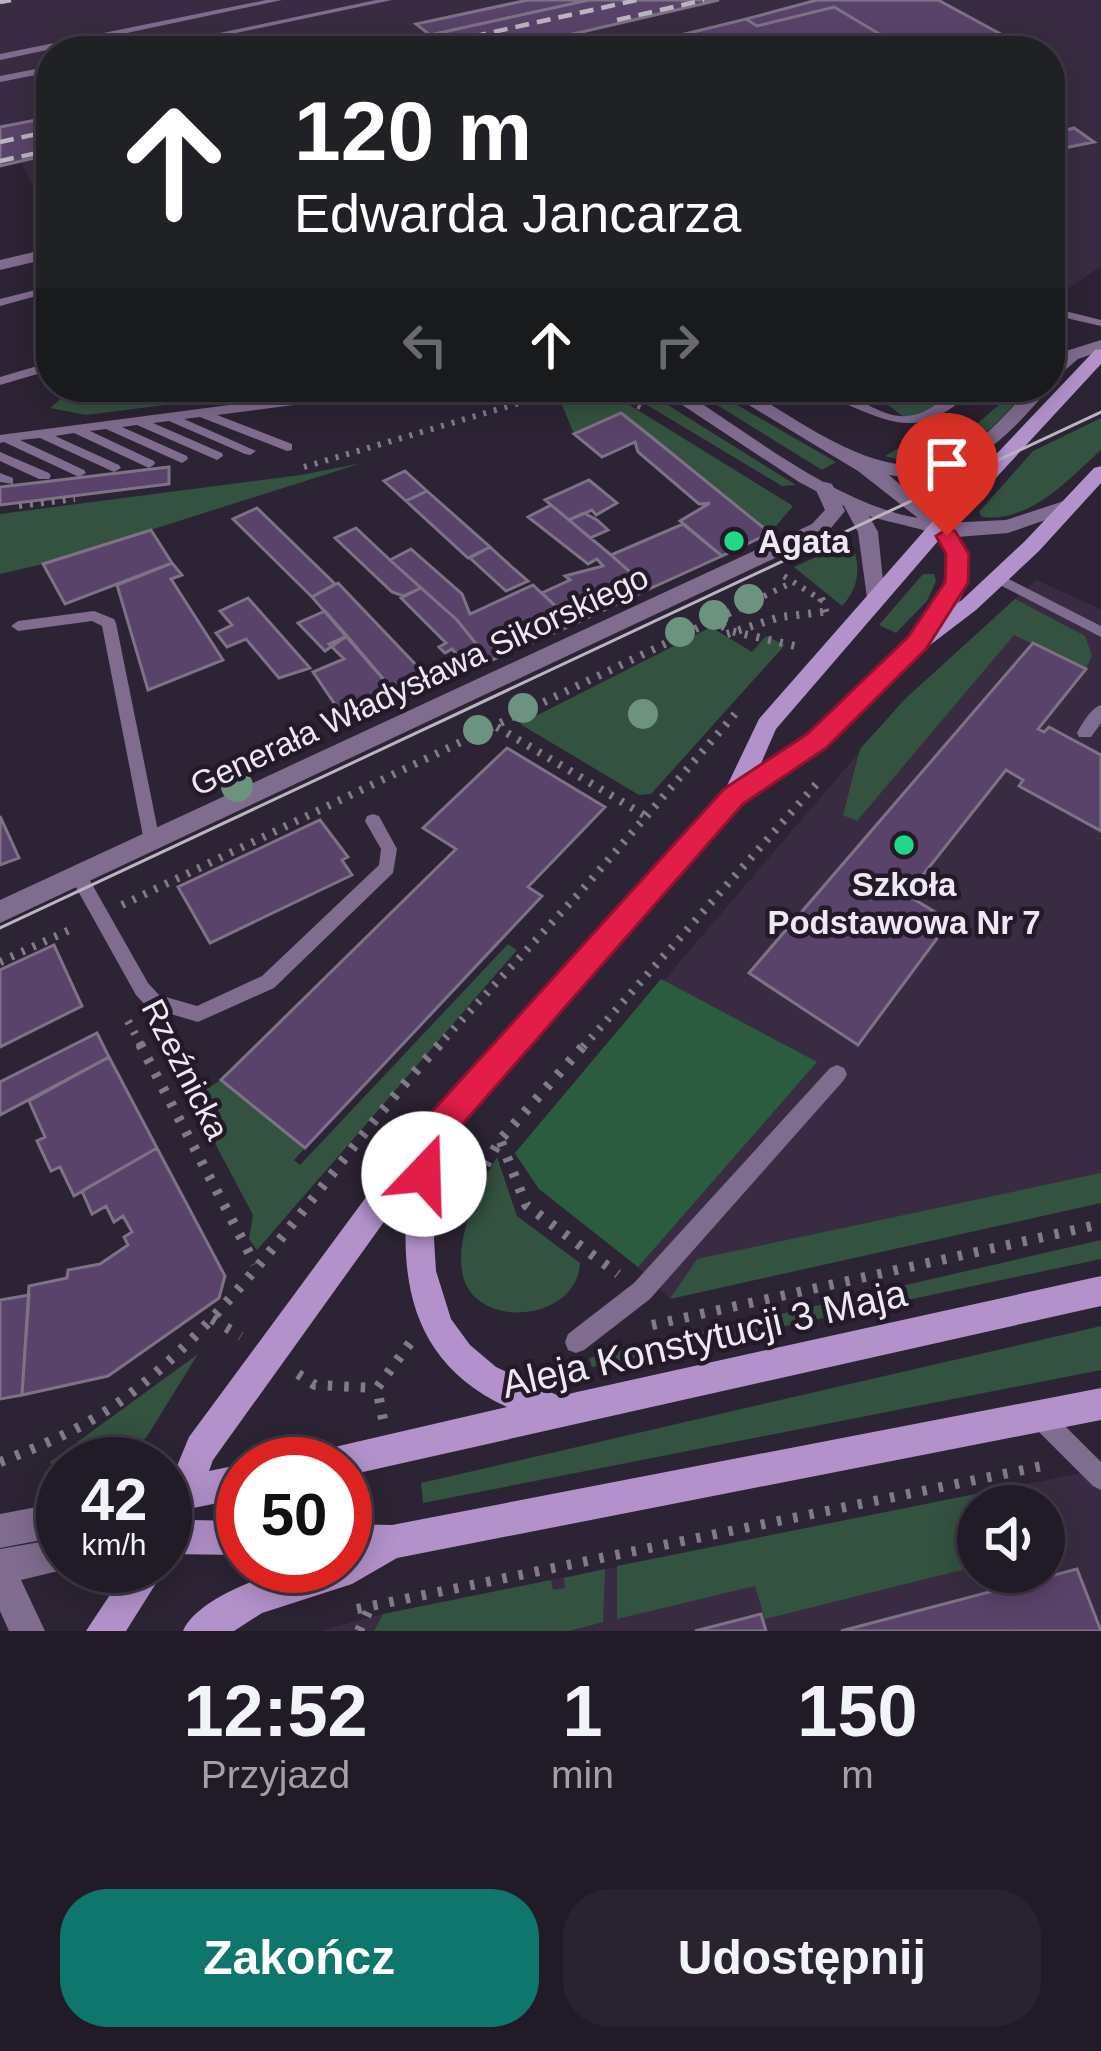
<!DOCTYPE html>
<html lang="pl">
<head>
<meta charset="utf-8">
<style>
  :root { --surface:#211a27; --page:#29232f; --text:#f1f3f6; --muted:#a2a1a7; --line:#3e3844; --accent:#0f766e }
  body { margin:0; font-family:Helvetica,sans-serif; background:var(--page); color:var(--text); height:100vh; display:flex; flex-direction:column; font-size:45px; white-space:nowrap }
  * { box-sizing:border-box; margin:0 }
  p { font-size:39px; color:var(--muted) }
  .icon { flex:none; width:66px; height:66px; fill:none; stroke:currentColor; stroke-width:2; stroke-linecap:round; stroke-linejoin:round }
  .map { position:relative; height:1631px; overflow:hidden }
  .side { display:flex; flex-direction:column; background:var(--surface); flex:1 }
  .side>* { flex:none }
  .hud { position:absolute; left:36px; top:36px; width:1029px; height:366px; border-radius:48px; box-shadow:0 6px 30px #0003,0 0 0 3px var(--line); background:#202124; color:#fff; overflow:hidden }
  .tools { position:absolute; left:957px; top:1485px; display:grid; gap:24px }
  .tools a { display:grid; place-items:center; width:108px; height:108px; border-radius:50%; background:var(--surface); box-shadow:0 6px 30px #0003,0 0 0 3px var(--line); font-size:60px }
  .speed { position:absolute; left:36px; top:1437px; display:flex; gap:24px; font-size:60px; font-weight:700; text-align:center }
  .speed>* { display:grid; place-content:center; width:156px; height:156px; border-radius:50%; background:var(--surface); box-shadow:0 6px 30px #0003,0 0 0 3px var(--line); line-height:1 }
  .speed small { font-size:30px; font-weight:400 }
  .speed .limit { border:18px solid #d22; background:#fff; color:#111 }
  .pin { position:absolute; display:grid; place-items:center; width:102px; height:102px; color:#fff; margin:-123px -51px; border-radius:50% 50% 50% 0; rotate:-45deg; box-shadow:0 0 12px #0007 }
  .pin .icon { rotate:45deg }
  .me { position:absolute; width:132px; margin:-66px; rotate:21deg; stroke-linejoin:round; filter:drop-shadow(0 0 9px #0008) }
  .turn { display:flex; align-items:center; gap:42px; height:252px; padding:0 60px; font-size:54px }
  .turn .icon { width:156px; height:156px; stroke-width:2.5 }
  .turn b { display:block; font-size:84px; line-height:102px }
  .lanes { display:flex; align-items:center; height:114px; padding:0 60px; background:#0003; justify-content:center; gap:60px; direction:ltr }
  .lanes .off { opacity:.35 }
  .eta { display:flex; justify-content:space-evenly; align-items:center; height:204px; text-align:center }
  .eta b { font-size:72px; font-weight:800; line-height:84px }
  .button { display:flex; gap:24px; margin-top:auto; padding:24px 60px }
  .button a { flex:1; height:138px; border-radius:48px; background:var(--accent); color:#fff; font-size:48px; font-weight:800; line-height:138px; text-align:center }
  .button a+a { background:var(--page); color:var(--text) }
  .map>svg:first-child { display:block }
  .built { fill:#392c42; fill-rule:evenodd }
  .green { fill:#345240 }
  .forest { fill:#2c5c40 }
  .building { fill:#5a436a; stroke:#7d7286; stroke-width:3 }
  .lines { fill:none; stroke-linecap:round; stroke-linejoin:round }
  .path-far2 { stroke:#817a88; stroke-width:6; stroke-dasharray:3 8; stroke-linecap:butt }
  .path-far1 { stroke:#817a88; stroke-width:8; stroke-dasharray:3 9; stroke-linecap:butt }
  .path { stroke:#817a88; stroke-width:10; stroke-dasharray:4.5 12; stroke-linecap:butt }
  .service { fill:#806c8f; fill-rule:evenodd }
  .minor { fill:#806c8f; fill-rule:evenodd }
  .tertiary { fill:#806c8f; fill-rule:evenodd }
  .secondary { fill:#b392cb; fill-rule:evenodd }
  .tram { stroke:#bbb5c1; stroke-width:3 }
  .rail { stroke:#bbb5c1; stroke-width:4.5; stroke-dasharray:14 8; stroke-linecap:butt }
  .tree { fill:#6c9280 }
  .route { fill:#e11d48; stroke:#92132f; stroke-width:3 }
  .poi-dot { fill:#20d887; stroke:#231929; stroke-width:4.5 }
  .labels { text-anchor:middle; stroke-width:9; stroke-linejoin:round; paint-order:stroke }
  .poi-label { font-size:33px; font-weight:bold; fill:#eee8f3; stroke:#231929; text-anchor:start }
  .street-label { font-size:33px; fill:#eee8f3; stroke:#231929 }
  .near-street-label { font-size:39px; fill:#eee8f3; stroke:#231929 }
</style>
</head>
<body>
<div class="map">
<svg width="1101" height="1631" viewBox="0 0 1101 1631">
  <rect width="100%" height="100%" fill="#2c2334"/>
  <path class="built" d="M 0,0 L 1101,0 L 1101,266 L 1066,290 L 1050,278 L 1050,51 L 51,51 L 51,223 L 21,162 L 0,166 Z
    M 1036,580 L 1101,609 L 1101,1202 L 670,1299 L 638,1267 L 539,1189 L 515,1154 L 905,699 Z
    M 1101,1469 L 1101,1631 L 320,1631 L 383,1614 ZM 978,1506 L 1044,1506 L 1044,1572 L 978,1572 Z"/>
  <path class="green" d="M 106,387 L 206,387 L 197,401 L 86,415 L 50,408 L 63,397 L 75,400 L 86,390 L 99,393 Z
    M 617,387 L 639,387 L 796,485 L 782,486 Z
    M 688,387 L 706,387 L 836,462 L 822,470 Z
    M 877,387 L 928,387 L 946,396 L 924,416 L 904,417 L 888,405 L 890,394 Z
    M 1019,387 L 1031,387 C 985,433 957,477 885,456 L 909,442 L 978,423 Z
    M 594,392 L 615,396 L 793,506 L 770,533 L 621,413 L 574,434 L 561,402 Z
    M 1101,418 L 1101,450 C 1068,480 1031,522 982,517 L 979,512 L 1033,451 Z
    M 362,463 L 43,564 L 0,574 L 0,514 L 301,475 Z
    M 849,542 C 863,563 859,588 842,606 L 794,567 Z
    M 923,574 L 934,574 L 936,581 L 927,601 L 896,633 L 879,625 Z
    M 1015,599 L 1085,636 L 1092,655 L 1086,669 L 1014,635 L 857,821 L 843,815 L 860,749 L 905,699 Z
    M 711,627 L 752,652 L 766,636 L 785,645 L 651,794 L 639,795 L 520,724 Z
    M 508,944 L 517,950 L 257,1250 L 249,1239 L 253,1215 L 191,1098 L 221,1080 L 305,1148 L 294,1160 L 300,1165 Z
    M 497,1157 L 517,1216 L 580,1263 C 578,1311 508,1327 476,1298 C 440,1266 478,1188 497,1157 Z
    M 1101,1173 L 1101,1203 L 670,1299 L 697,1259 Z
    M 1101,1240 L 1101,1259 L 592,1367 L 589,1358 Z
    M 1101,1326 L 1101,1370 L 423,1503 L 421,1483 Z
    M 198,1354 L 146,1438 L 103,1464 L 63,1464 L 63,1480 L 50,1462 Z
    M 1027,1484 L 1040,1496 L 1064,1545 L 1044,1550 L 1044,1506 L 978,1506 L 978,1566 L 765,1619 L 755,1586 L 617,1619 L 617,1566 L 1010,1487 L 1016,1500 L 1030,1496 Z
    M 605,1569 L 603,1622 L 569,1631 L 374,1631 L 383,1614 L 551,1580 L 553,1590 L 565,1588 L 564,1578 Z"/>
  <path class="forest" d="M 661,979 L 817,1062 L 638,1267 L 539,1189 L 515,1153 Z"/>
  <path class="building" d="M 528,0 L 589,0 L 430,35 L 416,24 Z
    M 589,0 L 719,0 L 500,51 L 357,51 Z
    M 817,0 L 938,0 L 1032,51 L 908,51 L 834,7 L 757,26 L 746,19 Z
    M 834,7 L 908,51 L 615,51 L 746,19 L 757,26 Z
    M 51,117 L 51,154 L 0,166 L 0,127 Z
    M 1054,124 L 1063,131 L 1074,128 L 1094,142 L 1050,151 L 1050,125 Z
    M 621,413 L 649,435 L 770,533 L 722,556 L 680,521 L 710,503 L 699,504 L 638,452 L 635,442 L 602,457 L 574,434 Z
    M 169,467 L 169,484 L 0,505 L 0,487 Z
    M 405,471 L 427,491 L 406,501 L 384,481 Z
    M 589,480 L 617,503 L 596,515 L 592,510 L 569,520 L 545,500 Z
    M 427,491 L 490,547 L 468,558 L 406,501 Z
    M 551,505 L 611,555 L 649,589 L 574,624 L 542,593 L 570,580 L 565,576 L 603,566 L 597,559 L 588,564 L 528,517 Z
    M 257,508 L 335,584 L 312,597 L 233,519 Z
    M 584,513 L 597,520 L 608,530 L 590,538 L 569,520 Z
    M 683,524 L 722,556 L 649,589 L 611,555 Z
    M 356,528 L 390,560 L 421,588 L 403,596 L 392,592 L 335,538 Z
    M 151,530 L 172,563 L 65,604 L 43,564 Z
    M 490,547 L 513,568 L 528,581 L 506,591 L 470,558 Z
    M 411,549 L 462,594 L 470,614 L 533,585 L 574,624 L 490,661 L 457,620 L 390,560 Z
    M 172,563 L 182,575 L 171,579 L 223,660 L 148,690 L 117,585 Z
    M 338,583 L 417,666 L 433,687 L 402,701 L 312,597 Z
    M 421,588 L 457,620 L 490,661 L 479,667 L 471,658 L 463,662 L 452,649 L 445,653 L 439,647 L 446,643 L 401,598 Z
    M 248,598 L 310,668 L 279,678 L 246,639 L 227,647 L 216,633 L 232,625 L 220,611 Z
    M 325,611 L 347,636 L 325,651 L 298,623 Z
    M 347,636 L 402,701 L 349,725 L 313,672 L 344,659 L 329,644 Z
    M 1033,643 L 1086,669 L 1038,729 L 1044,732 L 1049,727 L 1101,755 L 1101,831 L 1019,786 L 1023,780 L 1006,770 L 907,895 L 950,921 L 858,1045 L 749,973 Z
    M 507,748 L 605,807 L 528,887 L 542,896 L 305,1148 L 221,1080 L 456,849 L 423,828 Z
    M 0,816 L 19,858 L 0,865 Z
    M 320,820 L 348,857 L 342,860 L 352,875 L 210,943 L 178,887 Z
    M 54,945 L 82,1006 L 0,1047 L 0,970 Z
    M 97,1033 L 109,1057 L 0,1115 L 0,1082 Z
    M 109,1057 L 157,1148 L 74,1196 L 60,1167 L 51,1171 L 37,1141 L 45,1137 L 29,1101 Z
    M 157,1148 L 225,1276 L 219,1298 L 108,1376 L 22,1395 L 29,1286 L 67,1278 L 68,1270 L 100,1264 L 128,1245 L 124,1237 L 132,1232 L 123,1216 L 114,1222 L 106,1206 L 92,1214 L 82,1191 Z
    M 29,1295 L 22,1395 L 0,1399 L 0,1300 Z
    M 1077,1569 L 1101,1631 L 841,1631 Z
    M 761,1614 L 766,1631 L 695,1631 Z"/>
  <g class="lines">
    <path class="path-far2" d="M 598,387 L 645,409
      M 304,467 L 573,387
      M 19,506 L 75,499
      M 784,576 L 823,601
      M 754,601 L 791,583"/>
    <path class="path-far1" d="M 821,598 L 826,614
      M 712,620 L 731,631 L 795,646
      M 727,634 L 780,617 L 823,612
      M 497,727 L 644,815
      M 122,905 L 760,598
      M 0,962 L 76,927
      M 128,1021 L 142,1047
      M 437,1047 L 583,889 L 735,714
      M 583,1047 L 820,780"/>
    <path class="path" d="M 140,1044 L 255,1264
      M 501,1142 L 526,1205 L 618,1274
      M 461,1208 L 500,1140 L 585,1044
      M 212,1319 L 241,1336
      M 652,1325 L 1101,1224
      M 298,1374 L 315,1385 L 377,1388
      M 383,1419 L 377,1388 L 410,1343
      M 0,1462 C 41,1446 79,1430 115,1405 C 237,1319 336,1156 440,1044
      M 357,1609 L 1047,1465
      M 359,1631 L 370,1608"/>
    <path class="service" d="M 266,0 L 282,0 L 0,60 L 0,54 Z
      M 376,0 L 392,0 L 151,51 L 134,51 Z
      M 51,66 L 51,72 L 0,82 L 0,76 Z
      M 51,286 L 51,292 L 0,306 L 0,299 Z
      M 1065,311 L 1101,320 L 1101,326 L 1066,318 L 1050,323 L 1050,316 Z
      M 51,362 L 51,370 L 0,385 L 0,377 Z
      M 237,387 L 257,387 L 281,393 L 283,396 L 281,399 L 372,387 L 406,387 L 400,391 L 217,415 L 292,444 L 292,450 L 287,451 L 200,417 L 184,419 L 256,451 L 250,455 L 245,454 L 169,421 L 153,423 L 222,453 L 223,456 L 217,460 L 137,425 L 122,427 L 187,456 L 188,459 L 182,463 L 106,429 L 90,431 L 154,461 L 155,464 L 149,468 L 74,433 L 55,436 L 119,465 L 121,468 L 114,472 L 40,438 L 20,440 L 84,470 L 86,473 L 79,477 L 4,442 L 0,443 L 0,435 L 276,399 Z
      M 801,387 C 825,387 843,393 864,403 C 876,409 887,415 900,416 C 931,419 948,387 977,387 C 926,434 905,430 846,404 C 831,398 814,394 801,387 Z
      M 0,452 L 49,473 L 51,476 L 49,479 L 39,479 L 0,461 Z
      M 0,473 L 13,478 L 13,484 L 0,482 Z
      M 997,573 L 1101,626 L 1101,637 L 992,581 L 990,578 L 992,575 Z
      M 94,611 L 114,619 L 116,623 L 160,841 L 158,846 L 146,846 L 144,841 L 102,626 L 92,621 L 18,631 L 11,626 L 18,621 Z
      M 1101,705 L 1101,723 L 1091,737 L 1079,737 L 1077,733 C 1082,724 1091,708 1101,705 Z
      M 373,814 L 379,816 L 397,849 L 393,873 L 274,988 L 198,1022 L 147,1007 L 136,995 L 69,875 L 72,870 L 84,870 L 148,983 L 159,995 L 197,1006 L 262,976 L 379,865 L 381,849 L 365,821 L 367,816 Z
      M 837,1065 L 844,1068 L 847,1074 L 844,1080 L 650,1299 L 584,1350 L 576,1353 L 568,1350 L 565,1342 L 568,1334 L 634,1283 L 830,1068 Z
      M 1040,1406 L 1048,1409 L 1101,1462 L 1101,1490 L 1093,1486 L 1032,1425 L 1029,1417 L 1032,1409 Z"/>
    <path class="minor" d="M 825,482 L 832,484 L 845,511 L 826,534 L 0,923 L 0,900 L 812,524 L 825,510 L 815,488 Z"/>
    <path class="tertiary" d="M 51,248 L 51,258 L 0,270 L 0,260 Z
      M 1101,340 L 1101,351 L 1078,359 L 1050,383 L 1050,368 L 1066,351 Z
      M 655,387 L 676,387 C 747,431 835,504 918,518 L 858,471 L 719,387 L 741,387 C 804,421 891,496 963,451 C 989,435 1010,409 1031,387 L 1050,387 C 1009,437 959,487 889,475 L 945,523 L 1006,520 L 1064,501 L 1074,507 L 1071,511 L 1008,533 L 957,537 C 964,548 970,562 968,575 C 966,599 937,640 917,650 L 906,642 C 922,617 976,563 933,534 C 926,529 883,521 869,516 L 878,532 L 885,600 L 882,605 L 868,605 L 858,532 L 844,506 L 799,482 Z
      M 63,1502 L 63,1536 L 0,1548 L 0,1514 Z
      M 63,1538 L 63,1566 L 75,1567 L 21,1580 L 45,1631 L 9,1631 L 0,1611 L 0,1549 Z"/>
    <path class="secondary" d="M 1101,349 L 1101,364 L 945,533 L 776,729 L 759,768 L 809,735 L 897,648 L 962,600 L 1025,541 L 1094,468 L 1101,466 L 1101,483 L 1039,551 L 976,610 L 913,658 L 825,747 L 742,803 L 562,1004 L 444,1145 L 434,1239 L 436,1271 L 451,1319 L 470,1345 L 496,1367 L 559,1396 L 1101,1276 L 1101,1306 L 345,1476 L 345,1464 L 308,1464 L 313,1452 L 507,1407 C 413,1364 397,1282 409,1187 L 213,1460 L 209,1471 L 243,1464 L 243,1498 L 193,1508 L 189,1520 L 243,1521 L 243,1555 L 165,1554 L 165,1495 L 189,1437 L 389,1166 L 544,988 L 725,790 L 759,719 L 931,523 L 1095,350 Z
      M 1101,1388 L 1101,1420 L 397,1558 L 352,1584 L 262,1613 L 234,1631 L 183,1631 C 196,1599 264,1575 297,1567 C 312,1564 329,1566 345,1566 L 345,1524 L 392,1525 Z
      M 165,1560 L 167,1566 L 126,1631 L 86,1631 L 129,1566 L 165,1566 Z"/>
    <path class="tram" d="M 0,928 L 1101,412"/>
    <path class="rail" d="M 0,2 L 11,0
      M 617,20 L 704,0
      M 408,51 L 637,0
      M 0,142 L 51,131
      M 0,161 L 51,150"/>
  </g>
  <g class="tree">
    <circle cx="749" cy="599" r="15"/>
    <circle cx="714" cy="615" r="15"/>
    <circle cx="680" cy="632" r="15"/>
    <circle cx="523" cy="708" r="15"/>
    <circle cx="643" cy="714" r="15"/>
    <circle cx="478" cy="730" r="15"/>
    <circle cx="237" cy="786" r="16"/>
  </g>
  <path class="route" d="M 947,529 L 955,531 L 969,554 L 968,583 L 926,649 L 826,748 L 743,804 L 446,1143 L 436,1185 L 424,1190 L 413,1185 L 408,1174 L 419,1126 L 724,789 L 807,734 L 908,637 L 945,582 L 946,554 L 936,536 Z"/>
  <g class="poi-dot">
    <circle cx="734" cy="541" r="12"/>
    <circle cx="904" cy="845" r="12"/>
  </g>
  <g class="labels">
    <g class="poi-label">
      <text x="758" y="553">Agata</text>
      <text x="904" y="896" text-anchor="middle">Szkoła<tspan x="904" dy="38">Podstawowa Nr 7</tspan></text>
    </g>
    <g class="street-label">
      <text transform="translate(419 680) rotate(-25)" y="12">Generała Władysława Sikorskiego</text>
      <text transform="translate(186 1069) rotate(63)" y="12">Rzeźnicka</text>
    </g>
    <g class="near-street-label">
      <text transform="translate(704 1338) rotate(-13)" y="14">Aleja Konstytucji 3 Maja</text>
    </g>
  </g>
</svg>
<div class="tools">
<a><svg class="icon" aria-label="sound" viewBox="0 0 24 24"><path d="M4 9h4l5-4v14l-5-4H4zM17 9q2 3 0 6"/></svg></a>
</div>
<div class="speed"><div>42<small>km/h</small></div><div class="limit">50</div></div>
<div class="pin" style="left:947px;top:536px;background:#d93025"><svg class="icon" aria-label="arrive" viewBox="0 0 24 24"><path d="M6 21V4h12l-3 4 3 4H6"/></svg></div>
<svg class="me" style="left:424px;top:1174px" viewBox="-20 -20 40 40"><circle r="19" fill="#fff"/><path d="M0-13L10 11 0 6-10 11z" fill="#e11d48"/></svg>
<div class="hud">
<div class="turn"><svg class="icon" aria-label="ahead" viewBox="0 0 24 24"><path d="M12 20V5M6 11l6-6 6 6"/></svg><div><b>120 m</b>Edwarda Jancarza</div></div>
<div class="lanes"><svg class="icon off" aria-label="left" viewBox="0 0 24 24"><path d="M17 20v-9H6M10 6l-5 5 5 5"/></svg><svg class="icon" aria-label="ahead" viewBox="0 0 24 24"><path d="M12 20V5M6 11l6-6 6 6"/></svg><svg class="icon off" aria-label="right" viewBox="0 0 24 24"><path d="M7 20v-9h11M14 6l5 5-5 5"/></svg></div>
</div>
</div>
<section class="side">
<div class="eta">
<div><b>12:52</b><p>Przyjazd</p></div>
<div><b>1</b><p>min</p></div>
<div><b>150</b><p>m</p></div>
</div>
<div class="button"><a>Zakończ</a><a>Udostępnij</a></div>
</section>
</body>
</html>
